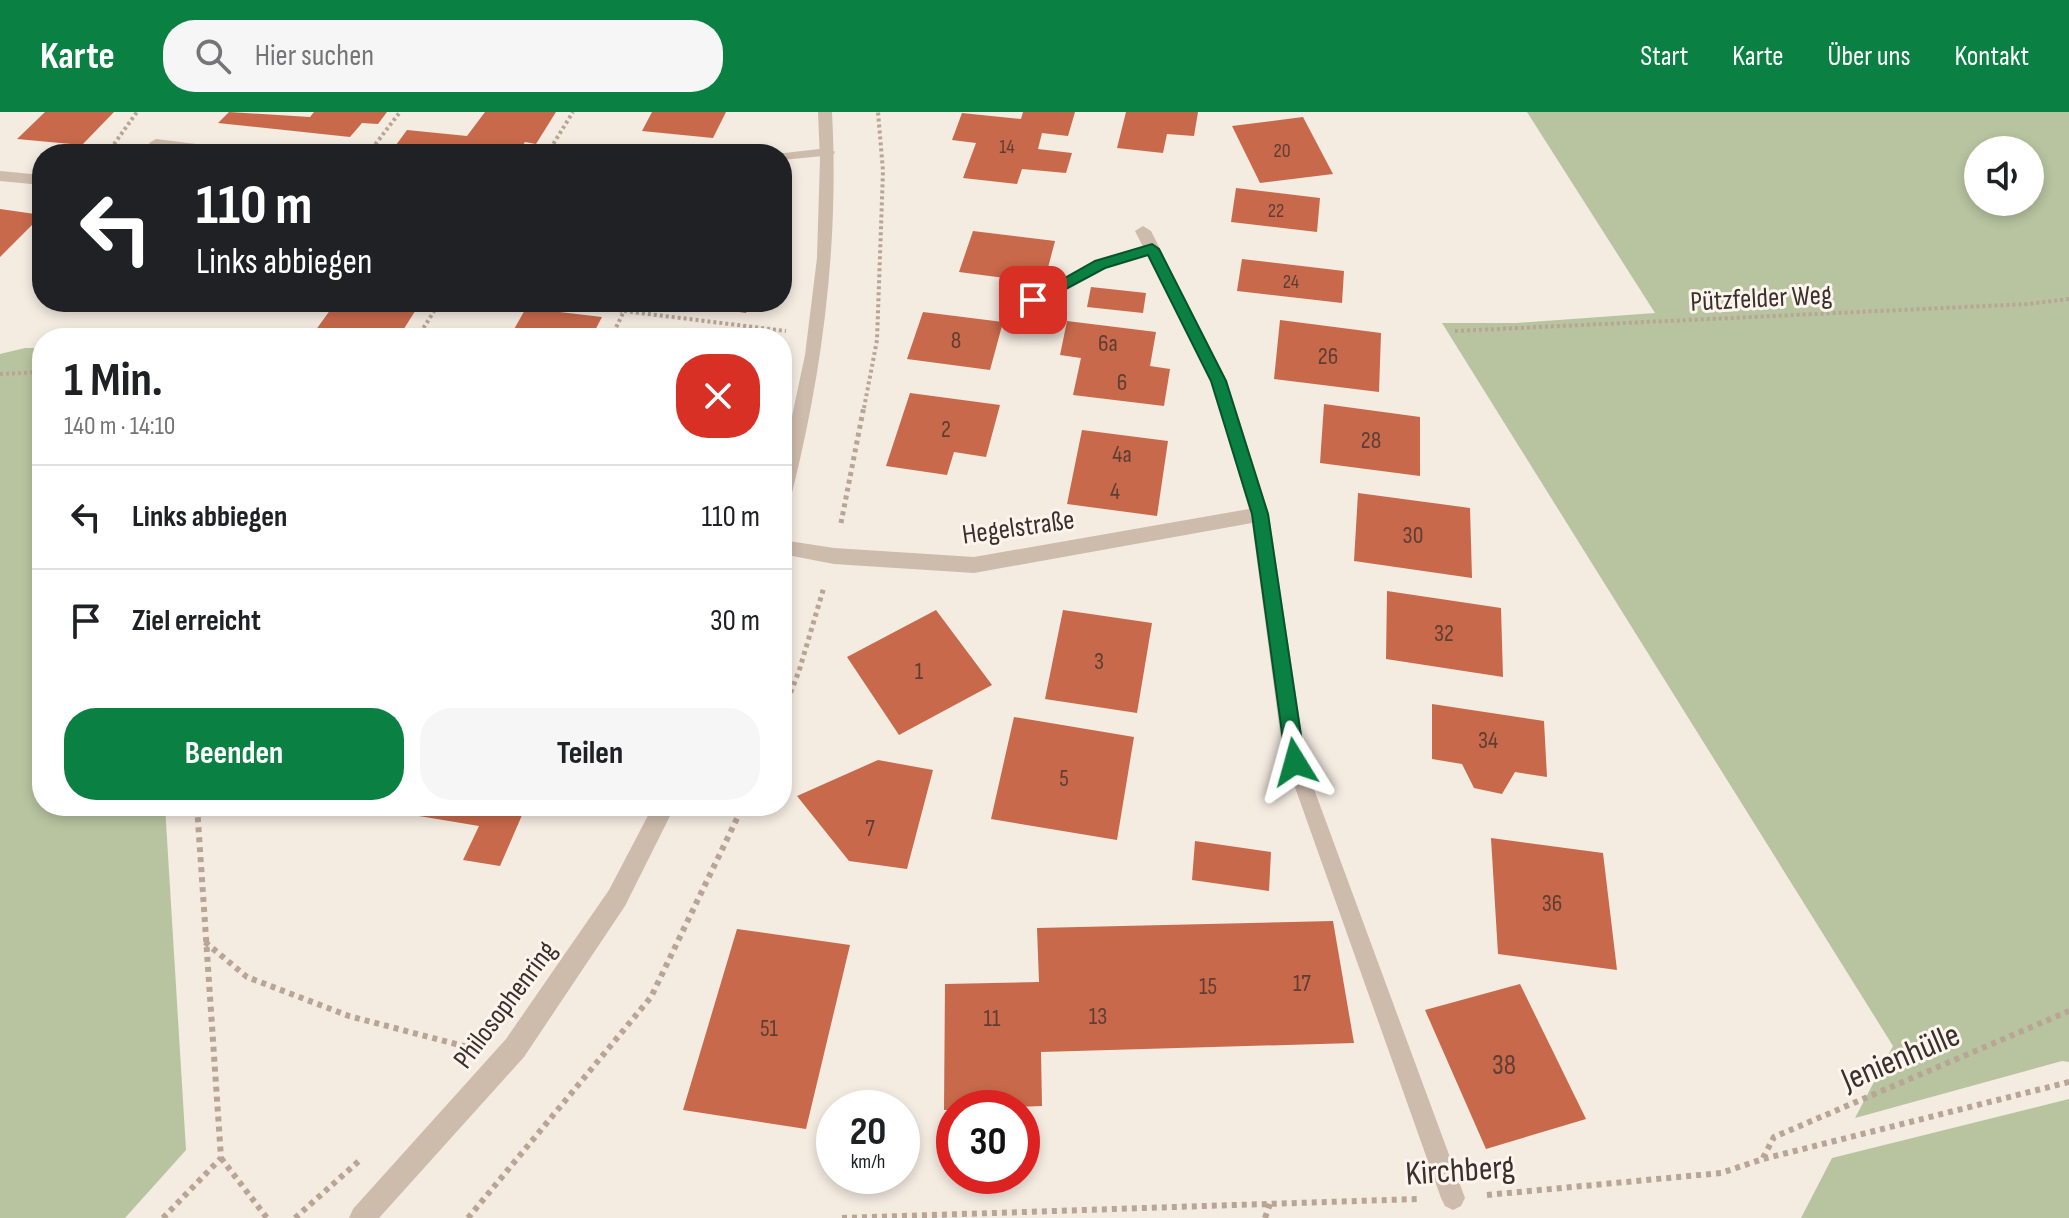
<!DOCTYPE html>
<html lang="de">
<head>
<meta charset="utf-8">
<style>
  :root { --surface:#fff; --page:#f6f6f6; --text:#202124; --muted:#757577; --line:#e0e0e0; --accent:#0b8043 }
  body { margin:0; font-family:"Sofia Sans Condensed",sans-serif; background:var(--page); color:var(--text); height:100vh; display:flex; flex-direction:column; font-size:30px; white-space:nowrap }
  * { box-sizing:border-box; margin:0 }
  p { font-size:26px; color:var(--muted) }
  .icon { flex:none; width:44px; height:44px; fill:none; stroke:currentColor; stroke-width:2; stroke-linecap:round; stroke-linejoin:round }
  .map { position:relative; flex:1; overflow:hidden }
  .drawer { position:absolute; left:32px; top:216px; width:760px; height:488px; display:flex; flex-direction:column; background:var(--surface); border-radius:32px; box-shadow:0 4px 12px #0003 }
  .drawer>* { flex:none }
  .hud { position:absolute; left:32px; top:32px; width:760px; height:168px; border-radius:32px; box-shadow:0 4px 12px #0003; background:#202124; color:#fff; overflow:hidden }
  .buttons { position:absolute; left:1964px; top:24px; display:grid; gap:16px }
  .buttons a { display:grid; place-items:center; width:80px; height:80px; border-radius:50%; background:var(--surface); box-shadow:0 4px 12px #0003; font-size:40px }
  .speed { position:absolute; left:816px; top:978px; display:flex; gap:16px; font-size:40px; font-weight:700; text-align:center }
  .speed>* { display:grid; place-content:center; width:104px; height:104px; border-radius:50%; background:var(--surface); box-shadow:0 4px 12px #0003; line-height:1 }
  .speed small { font-size:20px; font-weight:400 }
  .speed .limit { border:12px solid #d22; background:#fff; color:#111 }
  .pin { position:absolute; display:grid; place-items:center; width:68px; height:68px; color:#fff; margin:-34px; border-radius:16px; box-shadow:0 4px 12px #0006 }
  .me { position:absolute; width:88px; margin:-44px; rotate:352deg; stroke-linejoin:round; filter:drop-shadow(0 0 6px #0008) }
  .turn { display:flex; align-items:center; gap:28px; height:168px; padding:0 32px; font-size:36px }
  .turn .icon { width:104px; height:104px; stroke-width:2.5 }
  .turn b { display:block; font-size:56px; line-height:68px }
  .round { display:grid; place-items:center; flex:none; width:84px; height:84px; border-radius:32px; background:var(--page) }
  .head { display:flex; align-items:center; justify-content:space-between; height:136px; padding:0 32px }
  h1 { font-size:48px; font-weight:700; line-height:60px }
  .primary-button { display:flex; gap:16px; margin-top:auto; padding:16px 32px }
  .primary-button a { flex:1; height:92px; border-radius:32px; background:var(--accent); color:#fff; font-size:32px; font-weight:700; line-height:92px; text-align:center }
  .primary-button a+a { background:var(--page); color:var(--text) }
  ul { padding:0; list-style:none }
  li { display:flex; align-items:center; gap:24px; height:104px; padding:0 32px; border-top:2px solid var(--line) }
  li div { flex:1 }
  li b { display:block; font-size:30px }
  li em { font-style:normal }
  header { display:flex; align-items:center; gap:48px; box-sizing:border-box; height:112px; padding:0 40px; background:var(--accent); color:#fff }
  header strong { font-size:38px }
  nav { display:flex; gap:44px; margin-inline-start:auto; font-size:28px }
  .search { width:560px; height:72px; background:var(--page); display:flex; align-items:center; gap:20px; box-sizing:border-box; padding:0 28px; border-radius:32px; color:var(--muted); font-size:30px }
  .map>svg:first-child { display:block }
  .green { fill:#b8c4a0; fill-rule:evenodd }
  .building { fill:#c8694b }
  .lines { fill:none; stroke-linecap:round; stroke-linejoin:round }
  .path-far2 { stroke:#b9a596; stroke-width:4; stroke-dasharray:3 3; stroke-linecap:butt }
  .path-far1 { stroke:#b9a596; stroke-width:5; stroke-dasharray:4 4; stroke-linecap:butt }
  .path { stroke:#b9a596; stroke-width:6; stroke-dasharray:5 5; stroke-linecap:butt }
  .service { fill:#cdbbac; fill-rule:evenodd }
  .minor { fill:#cdbbac; fill-rule:evenodd }
  .tertiary { fill:#cdbbac; fill-rule:evenodd }
  .route { fill:#0b8043; stroke:#07532c; stroke-width:2 }
  .labels { text-anchor:middle; stroke-width:6; stroke-linejoin:round; paint-order:stroke }
  .far-number-label { font-size:20px; fill:#5e3e33 }
  .number-label { font-size:24px; fill:#5e3e33 }
  .street-label { font-size:28px; fill:#3b302b; stroke:#fbf5ee }
  .near-number-label { font-size:28px; fill:#5e3e33 }
  .near-street-label { font-size:34px; fill:#3b302b; stroke:#fbf5ee }
</style>
</head>
<body>
<header>
<strong>Karte</strong>
<div class="search"><svg class="icon" aria-label="search" viewBox="0 0 24 24"><circle cx="10" cy="10" r="6"/><path d="M15 15l6 6"/></svg>Hier suchen</div>
<nav><a>Start</a><a>Karte</a><a>Über uns</a><a>Kontakt</a></nav>
</header>
<div class="map">
<svg width="2069" height="1106" viewBox="0 0 2069 1106">
  <rect width="100%" height="100%" fill="#f4ebe1"/>
  <path class="green" d="M 1527,0 L 2069,0 L 2069,950 L 2062,949 L 1855,1006 L 1893,934 L 1442,211 L 1517,211 L 1655,201 ZM 1978,38 L 2030,38 L 2030,90 L 1978,90 Z
    M 25,236 L 42,236 L 42,694 L 165,694 L 186,1038 L 125,1106 L 0,1106 L 0,242 Z
    M 2069,987 L 2069,1106 L 1801,1106 L 1832,1046 Z"/>
  <path class="building" d="M 45,0 L 114,0 L 82,33 L 17,27 Z
    M 229,0 L 310,5 L 314,0 L 387,0 L 378,12 L 362,11 L 350,25 L 218,11 Z
    M 485,0 L 556,0 L 536,32 L 525,30 L 517,42 L 483,42 L 396,33 L 407,18 L 467,24 Z
    M 652,0 L 726,0 L 713,26 L 642,19 Z
    M 1023,0 L 1075,0 L 1068,24 L 1042,21 L 1038,37 L 1072,41 L 1066,61 L 1022,57 L 1017,72 L 963,66 L 976,31 L 952,28 L 962,1 L 1021,7 Z
    M 1126,0 L 1198,0 L 1194,24 L 1167,22 L 1163,41 L 1117,36 Z
    M 1303,5 L 1333,62 L 1260,71 L 1232,14 Z
    M 1236,76 L 1320,86 L 1317,120 L 1231,110 Z
    M 0,97 L 42,103 L 0,145 Z
    M 973,119 L 1055,129 L 1044,171 L 959,160 Z
    M 1242,147 L 1344,159 L 1342,191 L 1237,179 Z
    M 1091,175 L 1146,181 L 1143,201 L 1087,195 Z
    M 336,190 L 421,190 L 398,226 L 310,226 Z
    M 671,190 L 750,190 L 746,201 Z
    M 526,196 L 602,205 L 591,226 L 509,226 Z
    M 923,200 L 1003,210 L 990,258 L 907,247 Z
    M 1280,208 L 1381,221 L 1379,280 L 1274,267 Z
    M 1067,209 L 1156,220 L 1150,254 L 1170,257 L 1164,294 L 1073,283 L 1081,246 L 1060,243 Z
    M 910,281 L 1000,293 L 986,345 L 954,340 L 947,363 L 886,354 Z
    M 1324,292 L 1420,305 L 1420,364 L 1320,351 Z
    M 1082,318 L 1168,329 L 1157,404 L 1067,392 Z
    M 1358,381 L 1470,396 L 1472,466 L 1354,449 Z
    M 1387,479 L 1501,496 L 1503,565 L 1386,547 Z
    M 936,498 L 992,573 L 899,623 L 847,545 Z
    M 1063,498 L 1152,511 L 1137,601 L 1045,587 Z
    M 1432,592 L 1544,609 L 1547,665 L 1515,660 L 1502,682 L 1474,676 L 1462,652 L 1432,647 Z
    M 1014,605 L 1134,625 L 1117,728 L 991,707 Z
    M 878,648 L 933,658 L 907,757 L 849,749 L 797,684 Z
    M 359,694 L 526,694 L 500,754 L 463,748 L 479,714 Z
    M 1491,726 L 1603,741 L 1617,858 L 1498,842 Z
    M 1195,729 L 1271,740 L 1269,779 L 1192,768 Z
    M 1333,809 L 1354,931 L 1041,940 L 1042,994 L 944,998 L 945,872 L 1039,870 L 1037,816 Z
    M 737,817 L 850,833 L 806,1017 L 683,998 Z
    M 1520,872 L 1586,1007 L 1486,1037 L 1425,898 Z"/>
  <g class="lines">
    <path class="path-far2" d="M 107,42 L 137,0
      M 368,42 L 400,0
      M 547,42 L 573,0
      M 554,190 L 565,191
      M 566,190 L 624,199
      M 1455,219 L 2028,192 L 2069,187
      M 417,226 L 440,190
      M 611,226 L 624,199 L 786,219
      M 0,262 L 42,260
      M 864,296 L 877,228 L 883,59 L 878,0"/>
    <path class="path-far1" d="M 841,411 L 864,294
      M 782,603 L 799,559 L 824,475"/>
    <path class="path" d="M 205,830 L 247,865 L 349,904 L 467,935
      M 221,1046 L 267,1106
      M 1763,1046 L 1774,1025 L 2069,899
      M 1487,1083 L 1721,1061 L 1763,1047 L 2069,970
      M 163,1106 L 221,1046 L 197,694
      M 295,1106 L 360,1048
      M 468,1106 L 651,885 L 743,694
      M 842,1106 L 1417,1087
      M 1265,1106 L 1270,1092"/>
    <path class="service" d="M 1152,132 L 1157,134 L 1157,140 L 1105,155 L 1038,191 L 1028,191 L 1026,188 L 1095,149 Z
      M 1295,642 L 1302,644 L 1304,650 L 1465,1086 L 1461,1094 L 1453,1098 L 1445,1094 L 1441,1086 L 1286,650 L 1288,644 Z"/>
    <path class="minor" d="M 156,27 L 245,38 L 252,42 L 210,42 L 151,34 L 149,31 Z
      M 828,36 L 835,40 L 833,43 L 782,48 L 782,42 L 776,42 Z
      M 0,59 L 42,63 L 42,73 L 0,69 Z
      M 1143,114 L 1151,119 L 1227,269 L 1269,402 L 1306,650 L 1302,657 L 1295,659 L 1288,657 L 1284,650 L 1252,411 L 974,461 L 834,452 L 782,442 L 782,428 L 834,436 L 974,445 L 1249,397 L 1211,269 L 1135,119 Z"/>
    <path class="tertiary" d="M 818,0 L 832,0 C 839,131 823,258 791,385 L 782,392 L 782,351 L 805,243 L 817,146 L 820,48 Z
      M 653,694 L 675,694 L 625,794 L 524,945 L 379,1106 L 349,1106 L 353,1097 L 506,927 L 609,778 Z"/>
  </g>
  <path class="route" d="M 1152,132 L 1159,137 L 1226,269 L 1268,402 L 1305,650 L 1302,656 L 1295,659 L 1289,656 L 1286,650 L 1252,402 L 1211,269 L 1148,143 L 1105,156 L 1038,192 L 1028,192 L 1026,188 L 1095,149 Z"/>
  <g class="labels">
    <g class="far-number-label">
      <text x="1007" y="41">14</text>
      <text x="1282" y="45">20</text>
      <text x="1276" y="105">22</text>
      <text x="1291" y="176">24</text>
    </g>
    <g class="number-label">
      <text x="956" y="236">8</text>
      <text x="1108" y="239">6a</text>
      <text x="1328" y="252">26</text>
      <text x="1122" y="278">6</text>
      <text x="946" y="325">2</text>
      <text x="1371" y="336">28</text>
      <text x="1122" y="350">4a</text>
      <text x="1115" y="387">4</text>
      <text x="1413" y="431">30</text>
      <text x="1444" y="529">32</text>
      <text x="1099" y="557">3</text>
      <text x="919" y="567">1</text>
      <text x="1488" y="636">34</text>
      <text x="1064" y="674">5</text>
      <text x="870" y="724">7</text>
      <text x="1552" y="799">36</text>
      <text x="1302" y="879">17</text>
      <text x="1208" y="882">15</text>
      <text x="1098" y="912">13</text>
      <text x="992" y="914">11</text>
      <text x="769" y="924">51</text>
    </g>
    <g class="street-label">
      <text transform="translate(1761 185) rotate(-3)" y="10">Pützfelder Weg</text>
      <text transform="translate(1018 414) rotate(-8)" y="10">Hegelstraße</text>
      <text transform="translate(504 892) rotate(-53)" y="10">Philosophenring</text>
    </g>
    <g class="near-number-label">
      <text x="1504" y="962">38</text>
    </g>
    <g class="near-street-label">
      <text transform="translate(1900 944) rotate(-23)" y="12">Jenienhülle</text>
      <text transform="translate(1460 1057) rotate(-4)" y="12">Kirchberg</text>
    </g>
  </g>
</svg>
<div class="buttons">
<a><svg class="icon" aria-label="sound" viewBox="0 0 24 24"><path d="M4 9h4l5-4v14l-5-4H4zM17 9q2 3 0 6"/></svg></a>
</div>
<div class="speed"><div>20<small>km/h</small></div><div class="limit">30</div></div>
<div class="pin" style="left:1033px;top:188px;background:#d93025"><svg class="icon" aria-label="arrive" viewBox="0 0 24 24"><path d="M6 21V4h12l-3 4 3 4H6"/></svg></div>
<svg class="me" style="left:1295px;top:650px" viewBox="-20 -20 40 40"><path d="M0-17L14 15 0 8-14 15z" fill="#0b8043" stroke="#fff" stroke-width="4"/></svg>
<div class="hud">
<div class="turn"><svg class="icon" aria-label="left" viewBox="0 0 24 24"><path d="M17 20v-9H6M10 6l-5 5 5 5"/></svg><div><b>110 m</b>Links abbiegen</div></div>
</div>
<section class="drawer">
<div class="head"><div><h1>1 Min.</h1><p>140 m · 14:10</p></div><a class="round" style="background:#d93025;color:#fff"><svg class="icon" aria-label="close" viewBox="0 0 24 24"><path d="M6 6l12 12M18 6L6 18"/></svg></a></div>
<ul>
<li><svg class="icon" aria-label="left" viewBox="0 0 24 24"><path d="M17 20v-9H6M10 6l-5 5 5 5"/></svg><div><b>Links abbiegen</b></div><em>110 m</em></li>
<li><svg class="icon" aria-label="arrive" viewBox="0 0 24 24"><path d="M6 21V4h12l-3 4 3 4H6"/></svg><div><b>Ziel erreicht</b></div><em>30 m</em></li>
</ul>
<div class="primary-button"><a>Beenden</a><a>Teilen</a></div>
</section>
</div>
</body>
</html>
